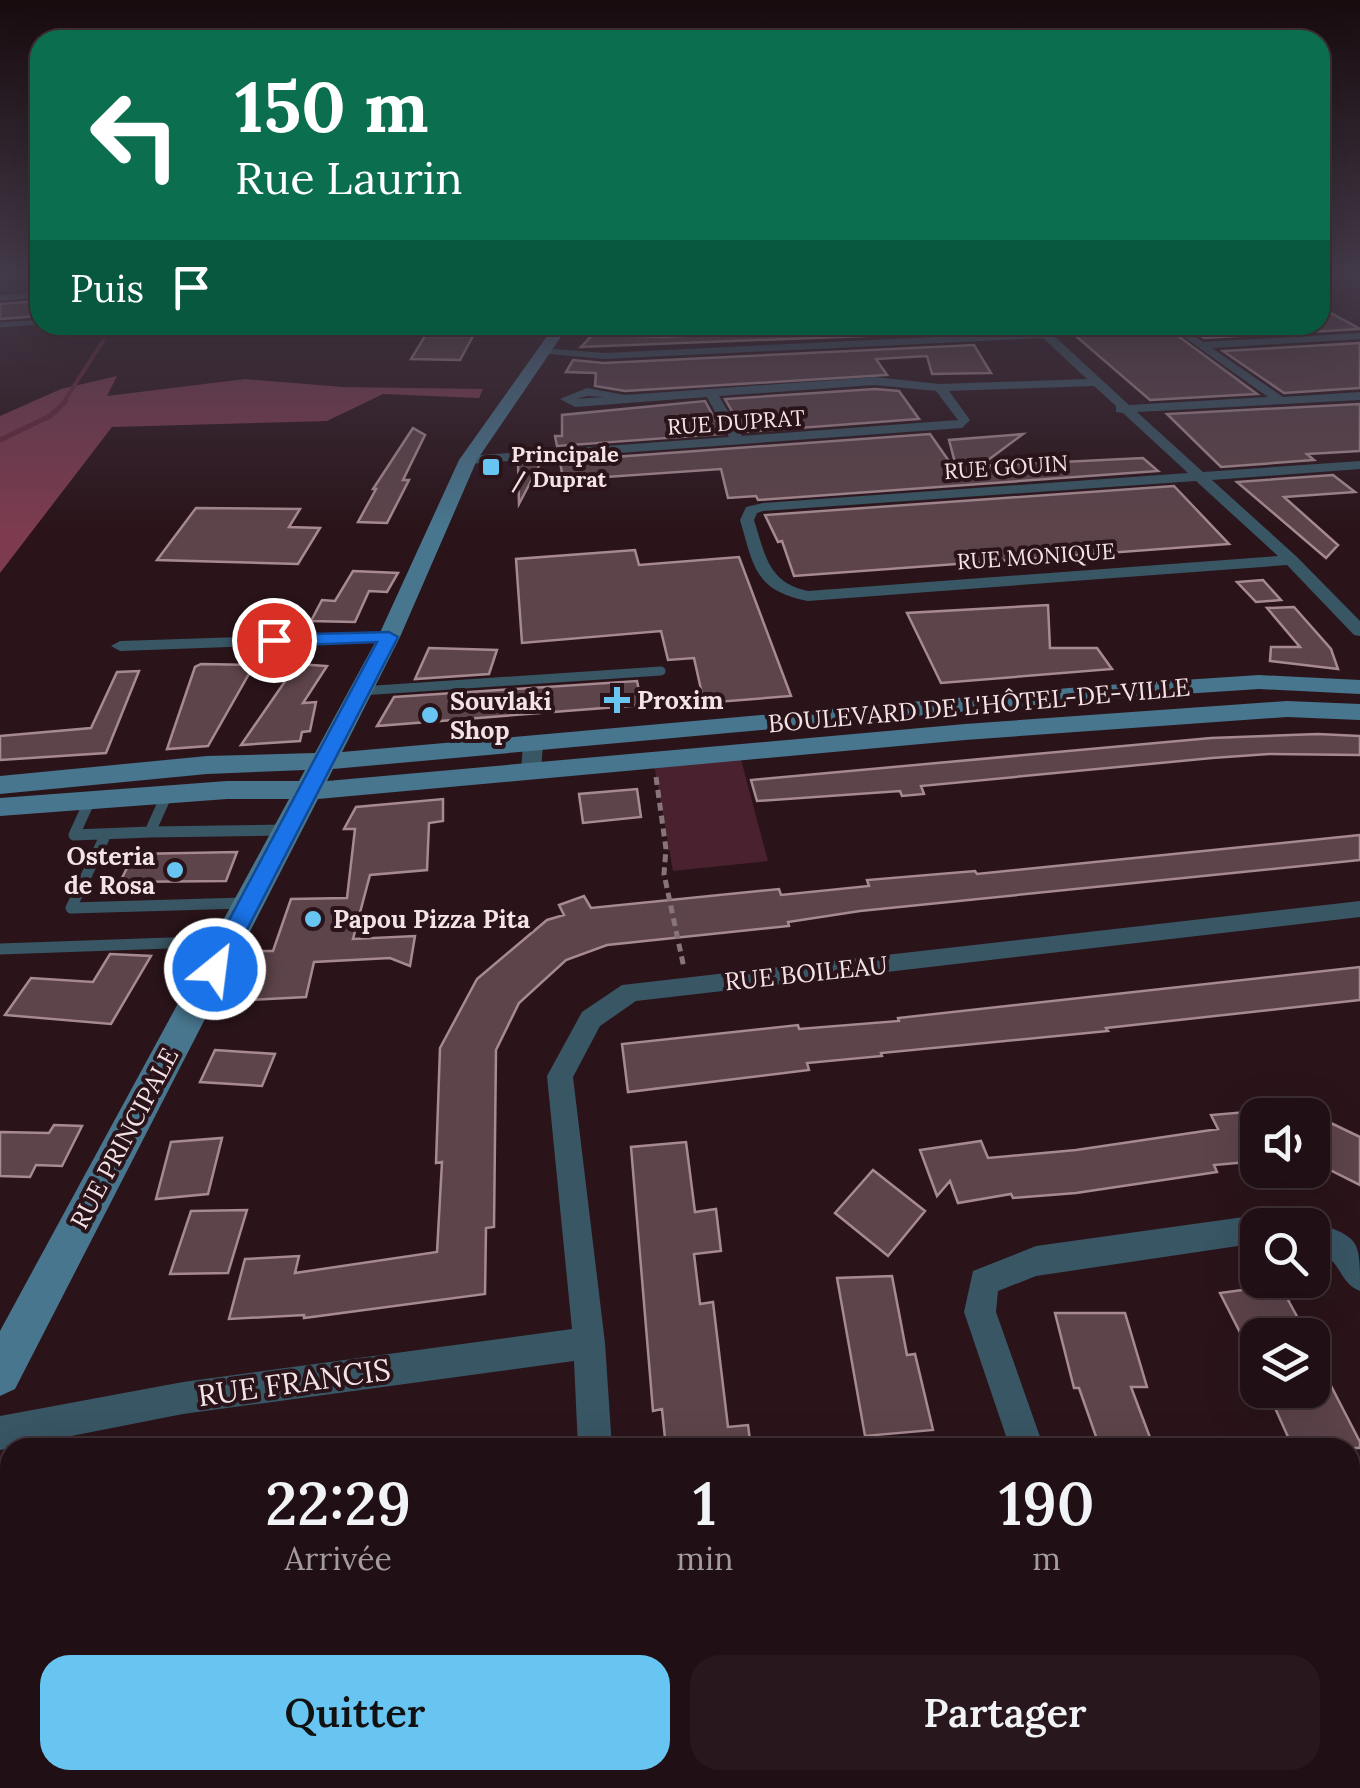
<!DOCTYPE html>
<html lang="fr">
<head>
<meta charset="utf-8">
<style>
  :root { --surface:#200f14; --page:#28181d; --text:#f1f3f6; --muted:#a29ca0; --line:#3d2f34; --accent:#68c4f0 }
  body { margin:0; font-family:Lora,serif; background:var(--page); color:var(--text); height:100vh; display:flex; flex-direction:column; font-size:38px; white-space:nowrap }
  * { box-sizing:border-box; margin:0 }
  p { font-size:32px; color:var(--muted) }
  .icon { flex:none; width:55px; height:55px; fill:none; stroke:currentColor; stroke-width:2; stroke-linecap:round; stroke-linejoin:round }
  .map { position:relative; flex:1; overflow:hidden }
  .side { position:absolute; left:0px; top:1438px; width:1360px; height:352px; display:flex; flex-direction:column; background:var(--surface); border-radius:30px 30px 0 0; box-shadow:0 10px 40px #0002,0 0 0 2px var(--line) }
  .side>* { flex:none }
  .banner { position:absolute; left:30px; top:30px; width:1300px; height:305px; border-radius:30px; box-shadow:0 10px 40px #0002,0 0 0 2px var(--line); background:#0b6e4f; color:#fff; overflow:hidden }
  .tools { position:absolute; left:1240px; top:1098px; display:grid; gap:20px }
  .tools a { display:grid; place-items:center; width:90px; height:90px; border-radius:20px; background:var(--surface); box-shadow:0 10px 40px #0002,0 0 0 2px var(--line); font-size:50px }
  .pin { position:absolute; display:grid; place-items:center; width:85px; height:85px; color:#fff; margin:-42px; border:5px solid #fff; border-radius:50%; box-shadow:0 2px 10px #0007 }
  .me { position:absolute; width:110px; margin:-55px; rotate:29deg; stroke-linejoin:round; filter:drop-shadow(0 0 8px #0008) }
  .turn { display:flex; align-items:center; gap:35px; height:210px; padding:0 40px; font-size:45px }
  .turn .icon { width:130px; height:130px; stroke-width:2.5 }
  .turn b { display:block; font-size:70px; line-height:85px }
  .then { display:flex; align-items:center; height:95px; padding:0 40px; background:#0003; gap:20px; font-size:38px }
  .eta { display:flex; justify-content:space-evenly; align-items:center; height:170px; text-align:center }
  .eta b { font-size:60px; font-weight:600; line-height:70px }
  .button { display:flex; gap:20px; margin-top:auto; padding:20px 40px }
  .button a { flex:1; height:115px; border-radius:30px; background:var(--accent); color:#111; font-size:40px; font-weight:600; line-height:115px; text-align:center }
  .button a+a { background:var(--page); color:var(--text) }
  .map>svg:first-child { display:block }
  .green { fill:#4a212e }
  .forest { fill:#7c3b4f }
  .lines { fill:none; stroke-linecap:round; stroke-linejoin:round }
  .stream-far1 { stroke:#66283d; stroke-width:4 }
  .stream { stroke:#66283d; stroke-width:5 }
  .building { fill:#5d444a; stroke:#a78a91; stroke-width:2.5 }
  .path { stroke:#88757a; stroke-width:5; stroke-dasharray:8 5; stroke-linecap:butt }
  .lane-far2 { stroke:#395664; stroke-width:5 }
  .lane-far1 { stroke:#395664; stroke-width:9 }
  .lane { stroke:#395664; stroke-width:11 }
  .street { fill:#395664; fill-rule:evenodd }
  .secondary { fill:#48768e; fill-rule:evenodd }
  .route { fill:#1a73e8; stroke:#114b97; stroke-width:2.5 }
  .poi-dot { fill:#68c4f0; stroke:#2a141a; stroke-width:4 }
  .labels { text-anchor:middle; stroke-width:8; stroke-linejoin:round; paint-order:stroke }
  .far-street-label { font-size:22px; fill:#f3e3e6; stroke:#2a141a }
  .far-poi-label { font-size:22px; font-weight:bold; fill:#f3e3e6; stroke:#2a141a; text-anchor:start }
  .poi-label { font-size:25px; font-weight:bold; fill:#f3e3e6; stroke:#2a141a; text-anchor:start }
  .street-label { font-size:25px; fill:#f3e3e6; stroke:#2a141a }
  .near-street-label { font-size:30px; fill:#f3e3e6; stroke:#2a141a }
</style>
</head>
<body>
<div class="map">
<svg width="1360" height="1788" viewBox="0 0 1360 1788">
  <rect width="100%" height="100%" fill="#2a141a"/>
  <path class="green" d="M 739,752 L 768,861 L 673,871 L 653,759 Z"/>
  <path class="forest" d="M 117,376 L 107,396 L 245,379 L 343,387 L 483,389 L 479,398 L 383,394 L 327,421 L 112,427 L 0,573 L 0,416 L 61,389 Z"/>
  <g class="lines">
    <path class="stream-far1" d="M 63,403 L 103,341"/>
    <path class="stream" d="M 0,440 L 50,416 L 66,401"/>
  </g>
  <path class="building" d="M 40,301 L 40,316 L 0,319 L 0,304 Z
    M 1320,307 L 1360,329 L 1204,338 L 1186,325 L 1320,325 Z
    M 602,325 L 625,325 L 618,335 L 663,337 L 907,325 L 962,325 L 966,332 L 581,347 Z
    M 1063,325 L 1163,325 L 1257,394 L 1150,400 Z
    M 425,336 L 473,336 L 460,360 L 411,359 Z
    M 1360,343 L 1360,388 L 1284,393 L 1223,351 Z
    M 974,345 L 991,373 L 932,374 L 927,356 L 876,359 L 887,375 L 625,391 L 595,386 L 596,373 L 566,372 L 573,360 L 604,363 Z
    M 875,389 L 899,391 L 919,419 L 744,432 L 725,399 Z
    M 705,401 L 723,434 L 557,446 L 555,436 L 562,436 L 562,415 Z
    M 1360,404 L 1360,451 L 1307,454 L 1314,460 L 1221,467 L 1167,414 Z
    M 413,428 L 425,435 L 403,480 L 409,480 L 387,523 L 358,522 L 376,489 L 373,489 Z
    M 930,434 L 958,474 L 949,440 L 1023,434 L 980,466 L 1143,458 L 1158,471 L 758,500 L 756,496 L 728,498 L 721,469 L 563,480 L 560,461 Z
    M 541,462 L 519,504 L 518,464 Z
    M 1333,475 L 1355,492 L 1284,497 L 1338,545 L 1326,558 L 1237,482 Z
    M 1174,486 L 1229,544 L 794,576 L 782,541 L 778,542 L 765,515 Z
    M 196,508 L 300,509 L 289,527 L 320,528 L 298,564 L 157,560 Z
    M 635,550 L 639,565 L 739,557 L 791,696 L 704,703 L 694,658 L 668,660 L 661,631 L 522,643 L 516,559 Z
    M 353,571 L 398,573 L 387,592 L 369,591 L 355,622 L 311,621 L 322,600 L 335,601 Z
    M 1263,580 L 1281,600 L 1256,602 L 1237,582 Z
    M 1048,605 L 1050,648 L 1097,648 L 1112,669 L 941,683 L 907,613 Z
    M 1294,607 L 1331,649 L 1338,669 L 1270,661 L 1271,647 L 1300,647 L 1267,608 Z
    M 429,648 L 497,650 L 489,674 L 415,679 Z
    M 201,664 L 254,665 L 208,746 L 167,749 L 195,667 Z
    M 297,664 L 327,666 L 303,703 L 316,702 L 310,731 L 302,732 L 300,741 L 241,745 Z
    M 139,671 L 106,753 L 0,760 L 0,736 L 91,728 L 117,672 Z
    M 637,681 L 642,705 L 377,726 L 394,697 Z
    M 1318,734 L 1360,736 L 1360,755 L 1269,754 L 1212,758 L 921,786 L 924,794 L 902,796 L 900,791 L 757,801 L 751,780 L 1211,738 Z
    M 637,789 L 641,817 L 583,823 L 579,794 Z
    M 443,799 L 443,821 L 429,823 L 427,870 L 370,875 L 353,939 L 415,936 L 410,966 L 390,958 L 314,962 L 306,997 L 248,1000 L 262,951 L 273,951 L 291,899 L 347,898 L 355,829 L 344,829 L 356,807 Z
    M 1360,835 L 1360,860 L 860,911 L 788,922 L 789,926 L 607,945 L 566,960 L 519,1003 L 496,1050 L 494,1227 L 486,1228 L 485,1294 L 304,1318 L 304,1315 L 229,1319 L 245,1259 L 299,1256 L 295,1273 L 437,1252 L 442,1162 L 436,1163 L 440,1048 L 477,979 L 547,920 L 564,915 L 559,905 L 584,896 L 591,908 L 779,889 L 781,895 L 869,886 L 867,880 L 975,871 L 977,874 Z
    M 237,852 L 226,881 L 120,882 L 134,854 Z
    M 110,954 L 151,956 L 111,1024 L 5,1015 L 31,978 L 93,982 Z
    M 1360,967 L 1360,1000 L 1106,1028 L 1108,1031 L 881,1053 L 882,1056 L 807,1063 L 809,1070 L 628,1092 L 622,1044 L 798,1025 L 799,1029 L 899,1021 L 898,1018 Z
    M 215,1050 L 275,1054 L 262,1086 L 200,1082 Z
    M 1258,1111 L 1258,1161 L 1214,1165 L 1217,1172 L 1076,1193 L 1013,1198 L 1011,1194 L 958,1203 L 950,1181 L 937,1196 L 920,1150 L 981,1141 L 988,1158 L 1076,1150 L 1218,1129 L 1211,1115 Z
    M 1312,1114 L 1360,1137 L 1360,1185 L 1312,1161 Z
    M 54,1125 L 82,1126 L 62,1166 L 36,1165 L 30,1177 L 0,1176 L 0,1132 L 49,1133 Z
    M 222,1138 L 208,1194 L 156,1199 L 171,1142 Z
    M 686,1142 L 695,1212 L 716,1209 L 721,1251 L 694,1254 L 700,1304 L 713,1302 L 728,1427 L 748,1425 L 751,1448 L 666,1448 L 662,1409 L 653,1411 L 631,1147 Z
    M 873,1170 L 925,1211 L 888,1256 L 835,1213 Z
    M 247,1210 L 228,1273 L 170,1274 L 191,1211 Z
    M 892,1276 L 907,1355 L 915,1354 L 933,1430 L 865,1436 L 837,1278 Z
    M 1280,1285 L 1307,1335 L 1258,1335 L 1258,1368 L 1220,1293 Z
    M 1055,1313 L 1125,1313 L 1147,1387 L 1131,1387 L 1154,1448 L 1100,1448 L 1079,1388 L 1074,1388 Z
    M 1312,1349 L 1360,1442 L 1360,1448 L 1293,1448 L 1267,1390 L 1312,1390 Z"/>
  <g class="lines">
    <path class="path" d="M 656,777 L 666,849 L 664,874 L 684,968"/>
    <path class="lane-far2" d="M 0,298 L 40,295
      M 0,325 L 40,322"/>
    <path class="lane-far1" d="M 361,691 L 661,671"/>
    <path class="lane" d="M 90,800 L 74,835 L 150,832 L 167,794
      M 150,832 L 286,830
      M 106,834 L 71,908 L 244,903
      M 0,949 L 226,941"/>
    <path class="street" d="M 1320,275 L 1360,275 L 1360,279 L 1320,280 Z
      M 1033,325 L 1041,325 L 1051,333 L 1129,405 L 1268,397 L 1167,325 L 1179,325 L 1203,342 L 1360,333 L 1360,339 L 1212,348 L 1283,397 L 1360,392 L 1360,400 L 1137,412 L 1203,472 L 1360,461 L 1360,469 L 1212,480 L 1297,557 L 1360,621 L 1360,636 L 1354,635 L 1287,565 L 808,601 C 754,590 754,567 740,520 L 746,507 L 763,503 L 1188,473 L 1123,413 L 1116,412 L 1116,406 L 1094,386 L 949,391 L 970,420 L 962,428 L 468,464 L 461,460 L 468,456 L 729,437 L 707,397 L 575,407 L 560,399 L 587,388 L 625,395 L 875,377 L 940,384 L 1087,379 L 1043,338 L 604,359 L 539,353 L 543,348 L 604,353 L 1036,332 ZM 875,385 L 936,391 L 958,420 L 742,436 L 719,396 ZM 587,396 L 604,397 L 576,399 ZM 1196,481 L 1278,556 L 808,591 C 768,583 765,554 754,520 L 757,513 L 763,511 Z
      M 389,632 L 398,637 L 395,641 L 120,651 L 111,646 L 120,641 Z
      M 533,738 L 543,744 L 541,771 L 531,777 L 521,771 L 523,744 Z
      M 1360,901 L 1360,917 L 636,1001 L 600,1026 L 573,1077 L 605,1343 L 612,1448 L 578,1448 L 574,1361 L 183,1414 L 0,1450 L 0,1416 L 183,1382 L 572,1329 L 547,1076 L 582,1012 L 622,985 Z
      M 1258,1215 L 1268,1219 L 1271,1225 L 1258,1225 L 1258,1243 L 1036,1276 L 998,1291 L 996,1312 L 1044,1448 L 1010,1448 L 964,1312 L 973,1271 L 1036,1246 Z
      M 1312,1220 C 1360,1240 1360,1236 1360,1291 C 1336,1281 1345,1261 1312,1248 L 1312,1225 L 1301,1225 Z
      M 596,1780 L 636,1780 L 638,1788 L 596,1788 Z
      M 1120,1780 L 1160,1780 L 1164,1788 L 1122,1788 Z"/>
    <path class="secondary" d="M 555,325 L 569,325 L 477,460 L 400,637 L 342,752 L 1092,686 L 1259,675 L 1360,680 L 1360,694 L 1259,689 L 1092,700 L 333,769 L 327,781 L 965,724 L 1287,701 L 1360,704 L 1360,720 L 1287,717 L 965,740 L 318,799 L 15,1389 L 0,1396 L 0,1331 L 289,799 L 227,799 L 0,816 L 0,798 L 227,781 L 299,781 L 305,770 L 207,774 L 0,794 L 0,776 L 207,756 L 315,753 L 378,637 L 459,460 Z"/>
  </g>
  <linearGradient id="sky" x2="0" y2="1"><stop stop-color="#170b0e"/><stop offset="0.52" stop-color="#443a49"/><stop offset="1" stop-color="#443a49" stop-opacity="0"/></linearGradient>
  <rect width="1360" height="526" fill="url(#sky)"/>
  <path class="route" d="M 389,632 L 398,637 L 223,976 L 206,976 L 203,969 L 377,642 L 274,646 L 265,640 L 274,635 Z"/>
  <g class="poi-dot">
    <rect x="481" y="457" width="20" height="20" rx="5"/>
    <path d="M612 685h10v10h10v10h-10v10h-10v-10h-10v-10h10z"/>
    <circle cx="430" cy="715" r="10"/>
    <circle cx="175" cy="870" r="10"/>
    <circle cx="313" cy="919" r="10"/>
  </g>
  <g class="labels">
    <g class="far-street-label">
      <text transform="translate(736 422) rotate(-4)" y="8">RUE DUPRAT</text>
      <text transform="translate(1006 467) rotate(-4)" y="8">RUE GOUIN</text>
      <text transform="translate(1036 556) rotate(-4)" y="8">RUE MONIQUE</text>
    </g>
    <g class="far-poi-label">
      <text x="511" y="462">Principale<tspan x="511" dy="25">/ Duprat</tspan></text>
    </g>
    <g class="poi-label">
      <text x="637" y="709">Proxim</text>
      <text x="450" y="710">Souvlaki<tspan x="450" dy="29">Shop</tspan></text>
      <text x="155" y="865" text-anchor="end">Osteria<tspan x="155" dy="29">de Rosa</tspan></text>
      <text x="333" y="928">Papou Pizza Pita</text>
    </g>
    <g class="street-label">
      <text transform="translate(979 705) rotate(-5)" y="9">BOULEVARD DE L'HÔTEL-DE-VILLE</text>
      <text transform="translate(806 973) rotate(-6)" y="9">RUE BOILEAU</text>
      <text transform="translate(124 1138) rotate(-62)" y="9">RUE PRINCIPALE</text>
    </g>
    <g class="near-street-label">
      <text transform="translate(294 1383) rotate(-8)" y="10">RUE FRANCIS</text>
    </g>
  </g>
</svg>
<div class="tools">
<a><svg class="icon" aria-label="sound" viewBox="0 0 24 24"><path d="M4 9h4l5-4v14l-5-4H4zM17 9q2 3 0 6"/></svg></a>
<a><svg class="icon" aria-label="search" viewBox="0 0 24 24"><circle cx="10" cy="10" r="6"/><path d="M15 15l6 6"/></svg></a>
<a><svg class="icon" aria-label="layers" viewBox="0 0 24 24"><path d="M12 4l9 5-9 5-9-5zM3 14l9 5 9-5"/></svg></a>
</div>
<div class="pin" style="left:274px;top:640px;background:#d93025"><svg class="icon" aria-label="arrive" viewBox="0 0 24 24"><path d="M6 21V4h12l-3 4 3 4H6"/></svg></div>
<svg class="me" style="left:215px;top:969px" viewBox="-20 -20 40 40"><circle r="17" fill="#1a73e8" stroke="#fff" stroke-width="3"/><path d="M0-11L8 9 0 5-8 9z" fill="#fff"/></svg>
<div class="banner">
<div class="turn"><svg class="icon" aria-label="left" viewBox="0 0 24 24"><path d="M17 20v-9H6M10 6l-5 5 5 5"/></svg><div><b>150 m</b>Rue Laurin</div></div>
<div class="then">Puis<svg class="icon" aria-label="arrive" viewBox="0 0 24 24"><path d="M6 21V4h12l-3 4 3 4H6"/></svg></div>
</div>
<section class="side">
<div class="eta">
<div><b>22:29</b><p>Arrivée</p></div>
<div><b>1</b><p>min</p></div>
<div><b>190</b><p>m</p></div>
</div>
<div class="button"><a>Quitter</a><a>Partager</a></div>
</section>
</div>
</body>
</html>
